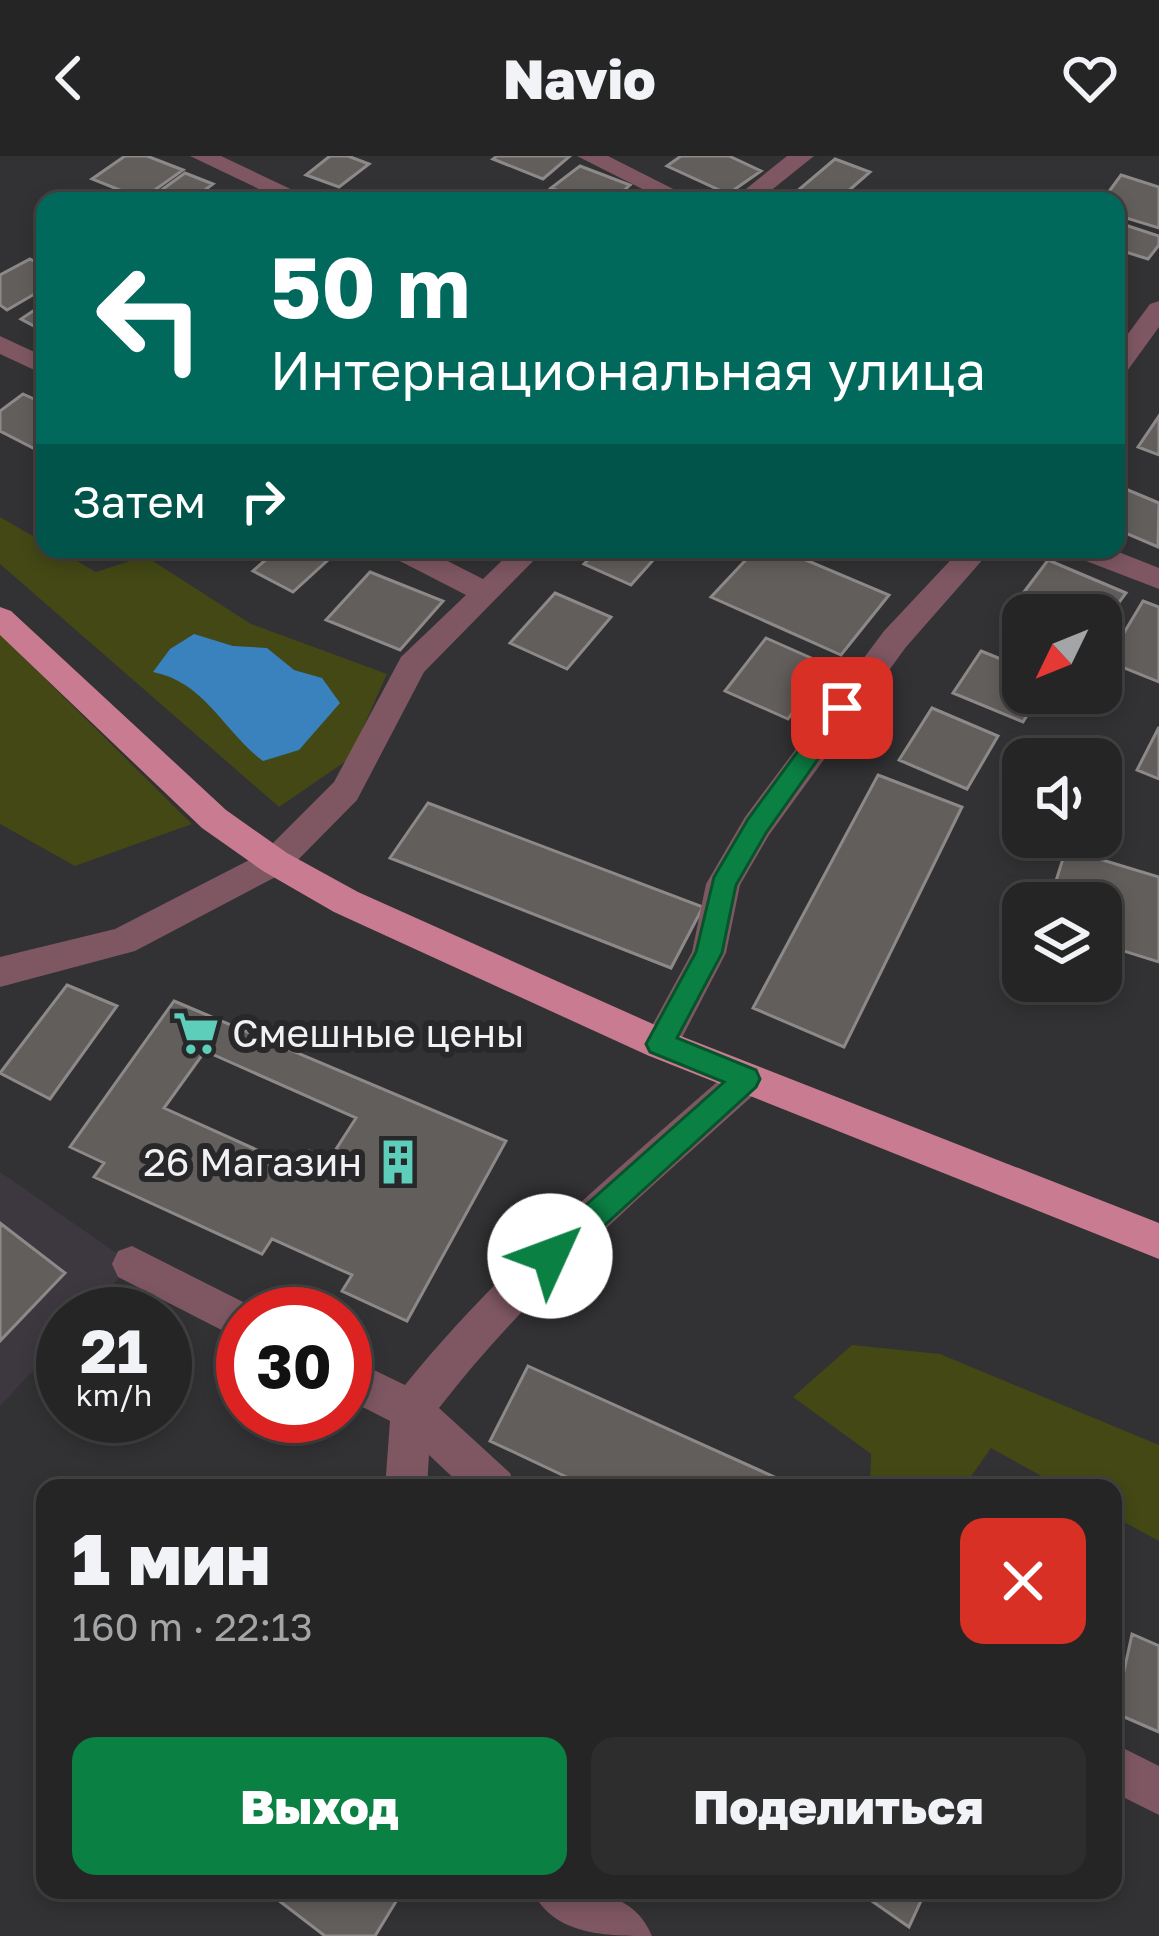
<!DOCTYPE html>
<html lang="ru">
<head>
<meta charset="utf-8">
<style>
  :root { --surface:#262526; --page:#2e2d2e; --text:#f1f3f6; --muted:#a4a5a7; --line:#424243; --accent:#0b8043 }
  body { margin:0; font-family:"Golos Text",sans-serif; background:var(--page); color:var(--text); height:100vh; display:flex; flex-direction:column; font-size:45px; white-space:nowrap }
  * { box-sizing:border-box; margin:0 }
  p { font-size:39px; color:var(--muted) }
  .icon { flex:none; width:66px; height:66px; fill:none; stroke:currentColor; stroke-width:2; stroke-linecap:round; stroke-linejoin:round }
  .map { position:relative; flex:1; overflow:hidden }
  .sheet { position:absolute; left:36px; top:1323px; width:1086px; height:420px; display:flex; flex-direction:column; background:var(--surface); border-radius:24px; box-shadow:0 6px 18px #0003,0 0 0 3px var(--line) }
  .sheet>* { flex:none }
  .top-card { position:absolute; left:36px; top:36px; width:1089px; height:366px; border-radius:24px; box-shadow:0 6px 18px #0003,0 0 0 3px var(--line); background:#00695c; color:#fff; overflow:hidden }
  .needle { width:78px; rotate:227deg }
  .buttons { position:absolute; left:1002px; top:438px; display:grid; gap:24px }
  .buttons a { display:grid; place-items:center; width:120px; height:120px; border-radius:24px; background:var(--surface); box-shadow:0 6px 18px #0003,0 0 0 3px var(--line); font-size:60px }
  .speed { position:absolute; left:36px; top:1131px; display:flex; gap:24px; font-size:60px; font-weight:700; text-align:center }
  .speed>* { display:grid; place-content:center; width:156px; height:156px; border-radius:50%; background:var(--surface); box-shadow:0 6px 18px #0003,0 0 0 3px var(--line); line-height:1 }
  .speed small { font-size:30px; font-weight:400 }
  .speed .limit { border:18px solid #d22; background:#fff; color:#111 }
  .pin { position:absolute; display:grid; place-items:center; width:102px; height:102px; color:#fff; margin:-51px; border-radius:24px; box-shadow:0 6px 18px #0006 }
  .me { position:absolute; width:132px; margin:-66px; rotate:47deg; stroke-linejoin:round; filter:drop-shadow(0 0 9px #0008) }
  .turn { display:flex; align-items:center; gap:42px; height:252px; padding:0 36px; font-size:54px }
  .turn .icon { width:156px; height:156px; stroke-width:2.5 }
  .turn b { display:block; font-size:84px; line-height:102px }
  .then { display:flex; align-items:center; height:114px; padding:0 36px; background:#0003; gap:24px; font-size:45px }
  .round { display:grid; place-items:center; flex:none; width:126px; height:126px; border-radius:24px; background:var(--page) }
  .overview { display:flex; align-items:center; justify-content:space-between; height:204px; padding:0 36px }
  h1 { font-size:72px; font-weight:800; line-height:90px }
  .cta { display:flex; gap:24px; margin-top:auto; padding:24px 36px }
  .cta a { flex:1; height:138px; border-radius:24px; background:var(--accent); color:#fff; font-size:48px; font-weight:800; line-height:138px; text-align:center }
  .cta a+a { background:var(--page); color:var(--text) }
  header { display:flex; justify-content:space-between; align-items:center; height:156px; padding:0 36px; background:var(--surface); font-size:54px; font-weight:800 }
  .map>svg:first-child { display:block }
  .built { fill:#3d3840 }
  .green { fill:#434815 }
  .water { fill:#3982be }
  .building { fill:#625e5c; stroke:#8d8988; stroke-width:3; fill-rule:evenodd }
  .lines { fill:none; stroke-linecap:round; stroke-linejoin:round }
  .minor { fill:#7e5762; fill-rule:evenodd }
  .major { fill:#c87b91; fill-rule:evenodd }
  .route { fill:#0b8043; stroke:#07532c; stroke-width:3 }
  .labels { text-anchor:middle; stroke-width:12; stroke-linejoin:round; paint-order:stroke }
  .poi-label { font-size:39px; fill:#f1f0f2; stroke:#282729; text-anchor:start }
</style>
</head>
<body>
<header><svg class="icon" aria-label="back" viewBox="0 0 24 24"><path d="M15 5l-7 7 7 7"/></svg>Navio<svg class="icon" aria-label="heart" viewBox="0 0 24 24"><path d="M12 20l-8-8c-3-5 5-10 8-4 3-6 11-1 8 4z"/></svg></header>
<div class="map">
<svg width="1159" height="1780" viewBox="0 0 1159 1780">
  <rect width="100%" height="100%" fill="#323133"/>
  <path class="built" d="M 0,1016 L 132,1108 L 85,1158 L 63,1158 L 63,1182 L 0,1250 Z"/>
  <path class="green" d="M 0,361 L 45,387 L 45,393 L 56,393 L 96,416 L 145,400 L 251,468 L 387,518 L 349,603 L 279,651 L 0,408 Z
    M 0,478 L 192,668 L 75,710 L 0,668 Z
    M 852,1189 L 940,1198 L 1159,1289 L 1159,1385 L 1113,1360 L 1113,1332 L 1063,1332 L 991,1292 L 963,1332 L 870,1332 L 871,1298 L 793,1241 Z"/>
  <path class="water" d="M 194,478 L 233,490 L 267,492 L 294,514 L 322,522 L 340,547 L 299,594 L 263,605 C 224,576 205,526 153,516 L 170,493 Z"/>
  <path class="building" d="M 125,0 L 147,0 L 183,14 L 142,43 L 92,23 Z
    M 330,0 L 348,0 L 369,8 L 339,31 L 306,19 Z
    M 497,0 L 570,0 L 543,23 L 493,3 Z
    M 681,0 L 729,0 L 761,15 L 728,38 L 667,10 Z
    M 835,3 L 870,16 L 837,45 L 818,45 L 796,36 Z
    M 580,10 L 630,29 L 612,45 L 584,45 L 551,32 Z
    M 185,17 L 213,28 L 190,45 L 149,43 Z
    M 1121,19 L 1159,31 L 1159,72 L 1116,59 L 1116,45 L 1102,45 Z
    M 1116,66 L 1159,80 L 1159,89 L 1148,103 L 1116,93 Z
    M 30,103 L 45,111 L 45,132 L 7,154 L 0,149 L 0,119 Z
    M 45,147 L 45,176 L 21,163 Z
    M 23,238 L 45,248 L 45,283 L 33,292 L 0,275 L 0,255 Z
    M 1159,260 L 1159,299 L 1138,291 Z
    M 1116,329 L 1159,347 L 1158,391 L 1116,373 Z
    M 278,393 L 340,393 L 293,436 L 253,415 Z
    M 599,393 L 663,393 L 631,429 L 584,408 Z
    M 756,393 L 780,393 L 889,439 L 841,499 L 711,441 Z
    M 1048,404 L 1126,437 L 1101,471 L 1101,459 L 1065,459 L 1021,440 Z
    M 370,416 L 443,445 L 400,494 L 326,464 Z
    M 555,437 L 611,461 L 567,513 L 510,487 Z
    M 1143,445 L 1159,451 L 1159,526 L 1107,505 Z
    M 766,482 L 827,509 L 788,563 L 725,535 Z
    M 981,495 L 1023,512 L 1023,537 L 1041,537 L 1023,566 L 953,537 Z
    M 932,552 L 998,580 L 967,633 L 899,604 Z
    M 1159,571 L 1159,623 L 1137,614 Z
    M 878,619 L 962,651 L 844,891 L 753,852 Z
    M 428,647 L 703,751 L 671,812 L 390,702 Z
    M 1066,693 L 1159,721 L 1159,806 L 1101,788 L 1101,747 L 1049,747 Z
    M 67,829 L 117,850 L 50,943 L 0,917 Z
    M 174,845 L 506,985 L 407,1165 L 342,1135 L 352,1119 L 272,1083 L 262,1098 L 94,1021 L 104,1007 L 70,991 ZM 205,895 L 356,962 L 329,1004 L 309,995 L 297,1012 L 164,952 Z
    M 0,1067 L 65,1117 L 0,1185 Z
    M 528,1210 L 799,1332 L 590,1332 L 490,1285 Z
    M 1132,1478 L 1159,1490 L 1159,1576 L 1115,1557 Z
    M 265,1734 L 403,1734 L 375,1780 L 325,1780 Z
    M 856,1734 L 926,1734 L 909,1771 Z"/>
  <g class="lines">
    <path class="minor" d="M 190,0 L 221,0 L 316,45 L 284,45 Z
      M 577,0 L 608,0 L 697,45 L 666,45 Z
      M 787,0 L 814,0 L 758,45 L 731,45 Z
      M 1159,145 L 1159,171 L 1125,218 L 1116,220 L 1116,194 L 1150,148 Z
      M 0,180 L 45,201 L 45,219 L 0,198 Z
      M 386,393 L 424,393 L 483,423 L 514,393 L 545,393 L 424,516 L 357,644 L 287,715 L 135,795 L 0,831 L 0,801 L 115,773 L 263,697 L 334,626 L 401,501 L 466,439 L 390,400 Z
      M 961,393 L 992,393 L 906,491 L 769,679 L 740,729 L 726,797 L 673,899 L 660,903 L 647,899 L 642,888 L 692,796 L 706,728 L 745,661 L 884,475 Z
      M 1069,393 L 1111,393 L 1159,412 L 1159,433 L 1073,400 Z
      M 746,907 L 759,912 L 764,923 L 759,934 C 647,1035 532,1132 439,1252 L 510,1317 L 516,1332 L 464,1332 L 429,1299 L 427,1332 L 385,1332 L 390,1265 L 345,1242 L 345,1200 L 405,1229 C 501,1110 618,1013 733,912 Z
      M 132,1090 L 257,1153 L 260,1158 L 243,1158 L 243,1185 L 118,1121 L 112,1108 L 118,1095 Z
      M 1113,1587 L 1159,1610 L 1159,1659 L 1113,1636 Z
      M 532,1734 C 577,1734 632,1730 652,1780 C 607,1780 553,1780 532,1734 Z"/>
    <path class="major" d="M 0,451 L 11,455 L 226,654 L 287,697 L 358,736 L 673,877 L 1159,1067 L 1159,1103 L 647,899 L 334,756 L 263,715 L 202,672 L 0,479 Z"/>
  </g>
  <path class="route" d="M 842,543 L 854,552 L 766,677 L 736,729 L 722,797 L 677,882 L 756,914 L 760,923 L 756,931 L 561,1109 L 550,1113 L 540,1109 L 535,1100 L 540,1090 L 724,926 L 650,896 L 646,888 L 696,796 L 714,721 L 748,663 L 834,546 Z"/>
  <defs>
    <g id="supermarket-bare" transform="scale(3.6)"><path d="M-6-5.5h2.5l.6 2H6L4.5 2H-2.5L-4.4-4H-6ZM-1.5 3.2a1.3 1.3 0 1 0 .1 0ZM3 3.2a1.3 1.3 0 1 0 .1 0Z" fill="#5cceba" stroke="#282729" stroke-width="2.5" paint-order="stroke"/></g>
    <g id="building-bare" transform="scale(3.6)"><path d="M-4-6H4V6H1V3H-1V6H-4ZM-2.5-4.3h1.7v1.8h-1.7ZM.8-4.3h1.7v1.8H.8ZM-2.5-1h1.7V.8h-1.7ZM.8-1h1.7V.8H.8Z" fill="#5cceba" stroke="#282729" stroke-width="2.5" paint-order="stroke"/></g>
  </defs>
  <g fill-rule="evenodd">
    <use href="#supermarket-bare" x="196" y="877"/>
    <use href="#building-bare" x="398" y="1006"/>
  </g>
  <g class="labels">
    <g class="poi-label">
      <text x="232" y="891">Смешные цены</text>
      <text x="362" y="1020" text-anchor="end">26 Магазин</text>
    </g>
  </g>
</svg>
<div class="buttons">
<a><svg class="needle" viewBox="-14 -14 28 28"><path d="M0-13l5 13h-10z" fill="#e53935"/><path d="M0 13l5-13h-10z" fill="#a4a5a7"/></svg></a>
<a><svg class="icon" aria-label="sound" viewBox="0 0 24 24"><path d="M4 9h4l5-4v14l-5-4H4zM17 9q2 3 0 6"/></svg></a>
<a><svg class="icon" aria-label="layers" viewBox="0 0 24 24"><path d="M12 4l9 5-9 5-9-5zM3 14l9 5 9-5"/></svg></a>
</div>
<div class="speed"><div>21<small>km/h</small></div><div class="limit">30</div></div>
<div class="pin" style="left:842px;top:552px;background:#d93025"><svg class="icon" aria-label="arrive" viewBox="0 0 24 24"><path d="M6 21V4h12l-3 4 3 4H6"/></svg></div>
<svg class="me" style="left:550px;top:1100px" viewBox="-20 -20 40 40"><circle r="19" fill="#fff"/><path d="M0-13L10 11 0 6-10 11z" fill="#0b8043"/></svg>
<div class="top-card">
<div class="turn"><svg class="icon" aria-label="left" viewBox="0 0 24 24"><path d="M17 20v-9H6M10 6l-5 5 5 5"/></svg><div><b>50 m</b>Интернациональная улица</div></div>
<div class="then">Затем<svg class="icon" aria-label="right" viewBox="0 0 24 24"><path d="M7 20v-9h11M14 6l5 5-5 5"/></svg></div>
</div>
<section class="sheet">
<div class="overview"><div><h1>1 мин</h1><p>160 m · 22:13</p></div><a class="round" style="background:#d93025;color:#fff"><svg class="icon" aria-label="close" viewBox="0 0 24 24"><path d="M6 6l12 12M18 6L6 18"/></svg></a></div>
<div class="cta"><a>Выход</a><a>Поделиться</a></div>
</section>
</div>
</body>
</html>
